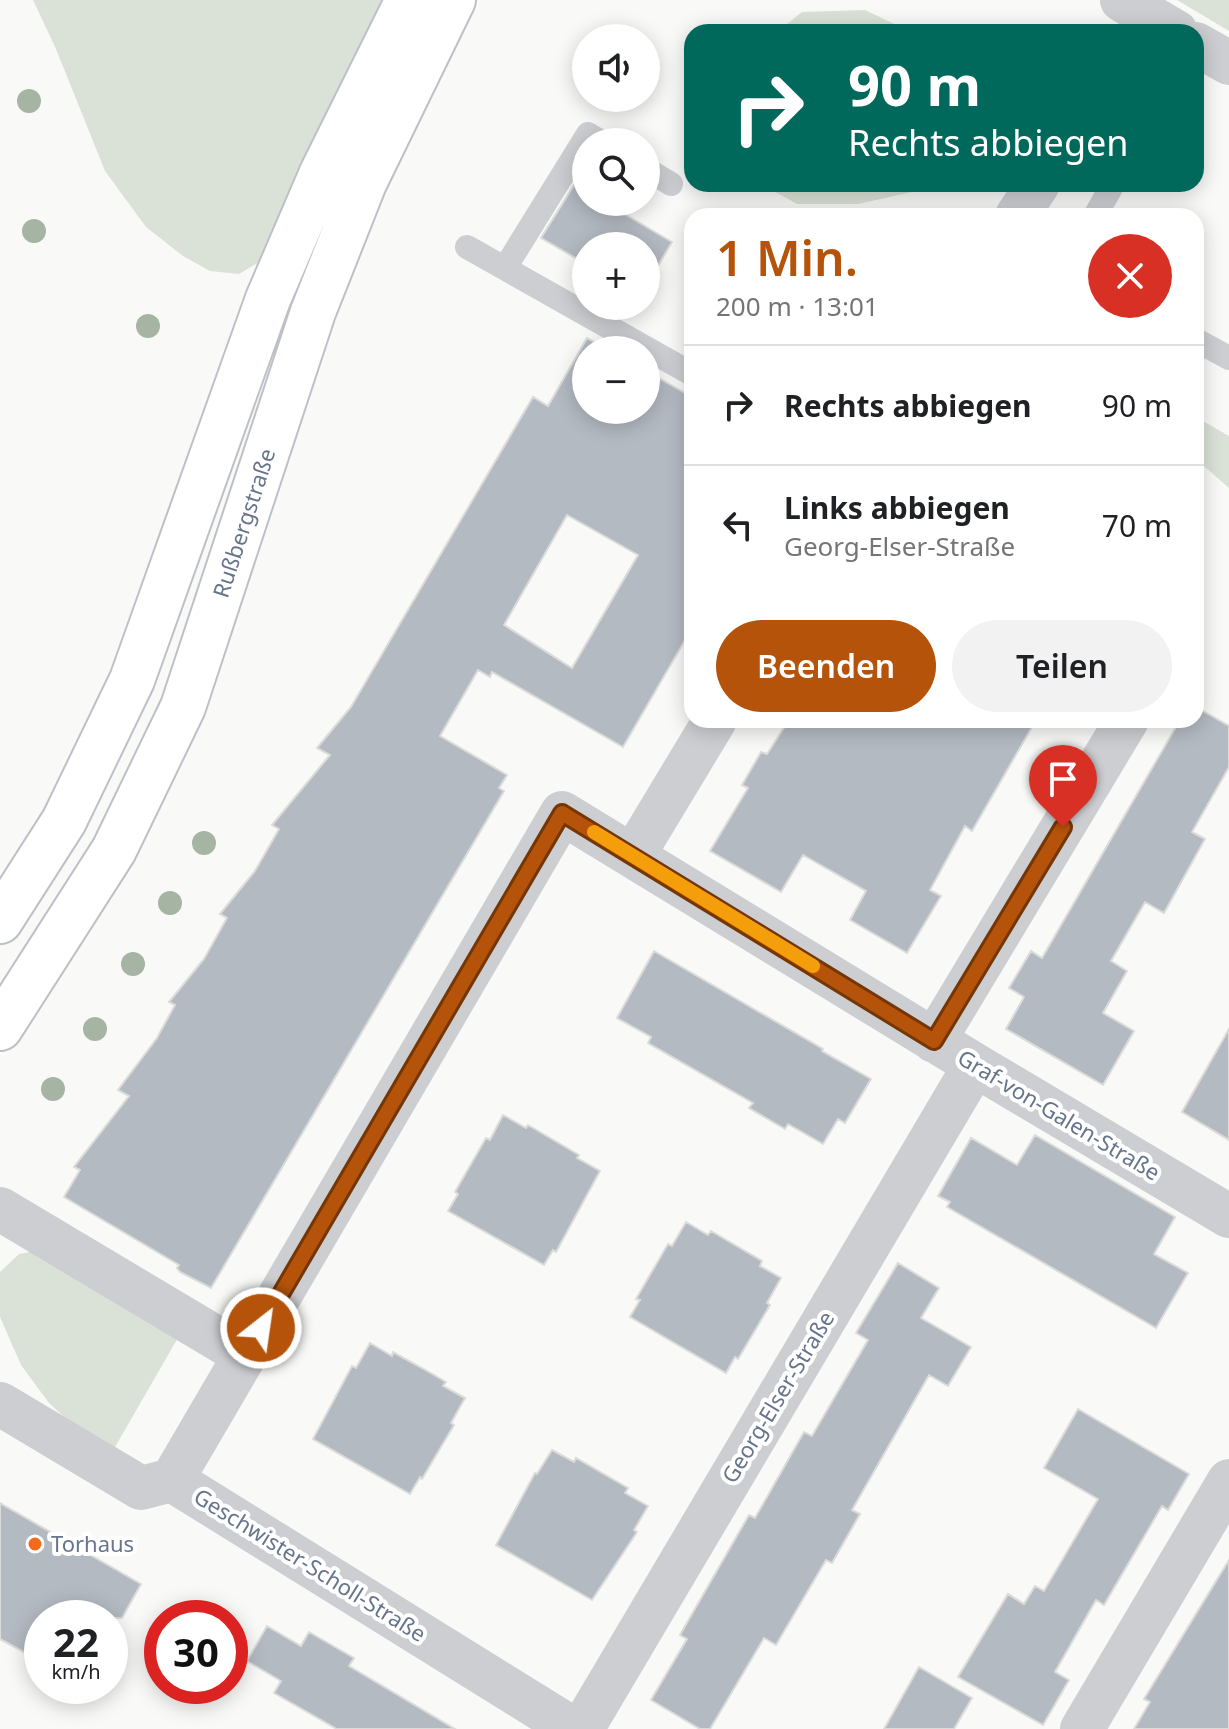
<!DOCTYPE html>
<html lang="de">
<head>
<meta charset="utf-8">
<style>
  :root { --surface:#fff; --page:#f2f2f2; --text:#202124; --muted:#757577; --line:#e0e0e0; --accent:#b45309 }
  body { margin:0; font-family:"Noto Sans",sans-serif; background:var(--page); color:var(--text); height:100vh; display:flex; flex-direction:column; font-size:30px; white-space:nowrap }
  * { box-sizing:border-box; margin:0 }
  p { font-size:26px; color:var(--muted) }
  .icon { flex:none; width:44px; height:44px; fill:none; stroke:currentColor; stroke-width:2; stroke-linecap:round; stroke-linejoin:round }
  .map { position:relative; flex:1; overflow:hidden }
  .panel { position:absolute; left:684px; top:208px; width:520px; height:520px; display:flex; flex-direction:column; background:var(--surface); border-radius:24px; box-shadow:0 4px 20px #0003 }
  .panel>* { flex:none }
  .hud { position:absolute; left:684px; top:24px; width:520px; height:168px; border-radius:24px; box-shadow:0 4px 20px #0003; background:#00695c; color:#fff; overflow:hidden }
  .controls { position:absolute; left:572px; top:24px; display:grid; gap:16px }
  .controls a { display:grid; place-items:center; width:88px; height:88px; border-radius:50%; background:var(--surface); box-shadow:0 4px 20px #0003; font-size:40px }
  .speed { position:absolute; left:24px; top:1600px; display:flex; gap:16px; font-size:40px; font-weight:700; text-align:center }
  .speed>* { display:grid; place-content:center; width:104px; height:104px; border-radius:50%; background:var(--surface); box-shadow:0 4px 20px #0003; line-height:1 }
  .speed small { font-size:20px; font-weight:400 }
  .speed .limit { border:12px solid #d22; background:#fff; color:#111 }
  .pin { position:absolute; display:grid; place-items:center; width:68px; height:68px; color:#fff; margin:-82px -34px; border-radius:50% 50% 50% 0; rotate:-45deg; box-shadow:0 0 8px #0007 }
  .pin .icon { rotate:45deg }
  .me { position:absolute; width:88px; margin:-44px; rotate:30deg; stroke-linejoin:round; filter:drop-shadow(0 0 6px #0008) }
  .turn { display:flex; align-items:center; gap:28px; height:168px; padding:0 32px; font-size:36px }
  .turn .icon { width:104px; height:104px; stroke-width:2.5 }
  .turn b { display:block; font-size:56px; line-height:68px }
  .round { display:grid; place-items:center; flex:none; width:84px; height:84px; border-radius:42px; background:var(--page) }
  .headline { display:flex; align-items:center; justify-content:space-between; height:136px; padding:0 32px }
  h1 { font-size:48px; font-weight:600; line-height:60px; color:var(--accent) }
  .action { display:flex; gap:16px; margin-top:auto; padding:16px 32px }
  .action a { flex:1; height:92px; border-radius:48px; background:var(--accent); color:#fff; font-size:32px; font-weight:600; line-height:92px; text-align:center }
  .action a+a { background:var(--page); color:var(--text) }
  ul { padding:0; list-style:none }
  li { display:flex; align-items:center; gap:24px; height:120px; padding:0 32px; border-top:2px solid var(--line) }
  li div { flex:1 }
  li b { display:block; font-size:30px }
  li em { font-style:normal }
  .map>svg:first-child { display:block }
  .green { fill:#dae2d7 }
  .building { fill:#b4bac2; stroke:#dbdbd9; stroke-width:2; fill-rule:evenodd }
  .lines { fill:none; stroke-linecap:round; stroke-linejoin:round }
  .secondary-casing { stroke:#bdc1c7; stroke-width:48 }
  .lane { stroke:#ccced2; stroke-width:24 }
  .street { stroke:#ccced2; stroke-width:44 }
  .secondary { stroke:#fff; stroke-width:44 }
  .tree { fill:#a6b4a4 }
  .route-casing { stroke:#753606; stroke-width:20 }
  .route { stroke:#b45309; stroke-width:14 }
  .slow { stroke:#f59e0b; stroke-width:14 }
  .poi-dot { fill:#f36a1d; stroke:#fff; stroke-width:3 }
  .labels { text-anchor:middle; stroke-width:8; stroke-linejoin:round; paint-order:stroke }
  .street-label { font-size:22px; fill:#66758b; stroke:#fff }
  .poi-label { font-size:22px; fill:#66758b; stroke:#fff; text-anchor:start }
</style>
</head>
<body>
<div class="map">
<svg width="1229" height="1729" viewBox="0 0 1229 1729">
  <rect width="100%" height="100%" fill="#f9f9f7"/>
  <path class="green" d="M 33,0 L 391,0 L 268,257 L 239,274 L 210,271 L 183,256 L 146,227 L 105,171 L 56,49 Z
    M 1177,0 L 1229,0 L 1229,31 Z
    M 865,10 L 911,32 L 777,32 L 802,12 Z
    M 761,184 L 948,184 L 858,204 L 797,204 Z
    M 1196,417 L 1229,436 L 1229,488 L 1196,459 Z
    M 35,1251 L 179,1336 L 111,1454 L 76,1428 L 49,1403 L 21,1365 L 0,1317 L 0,1272 L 19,1254 Z"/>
  <path class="building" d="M 574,185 L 586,192 L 586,202 L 604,202 L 672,242 L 646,286 L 646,246 L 586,246 L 586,264 L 541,238 Z
    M 587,338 L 608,350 L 586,350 L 586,410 L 646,410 L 646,371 L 692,397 L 692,628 L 623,747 L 492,672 L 490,677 L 478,670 L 440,736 L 507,775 L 499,788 L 504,791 L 211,1288 L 180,1272 L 177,1268 L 179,1265 L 64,1197 L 80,1170 L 74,1167 L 129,1096 L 118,1090 L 157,1038 L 175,1005 L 169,1002 L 204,959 L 227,918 L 220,914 L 255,871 L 279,829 L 272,825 L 330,755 L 317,748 L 351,707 L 533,397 L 548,406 ZM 567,515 L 638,555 L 572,668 L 504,625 Z
    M 1196,707 L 1229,726 L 1229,767 L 1192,832 L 1205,839 L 1164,913 L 1145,902 L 1111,961 L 1127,971 L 1103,1013 L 1134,1031 L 1103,1085 L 1006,1029 L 1024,997 L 1009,988 L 1031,951 L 1042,958 L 1180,720 L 1196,720 Z
    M 789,720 L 1036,720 L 972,831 L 965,826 L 930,890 L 941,896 L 907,953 L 850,920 L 866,891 L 803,855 L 781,892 L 710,851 L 748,788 L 742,785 L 761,752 L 767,754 Z
    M 654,951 L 823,1049 L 822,1051 L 871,1079 L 845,1123 L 838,1119 L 823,1144 L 788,1124 L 785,1129 L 749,1108 L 753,1103 L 648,1043 L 651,1037 L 617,1018 Z
    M 1229,1029 L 1229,1140 L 1182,1112 Z
    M 503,1115 L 526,1128 L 528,1125 L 579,1155 L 577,1158 L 600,1171 L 556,1252 L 553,1250 L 544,1265 L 448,1211 L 458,1194 L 455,1192 L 486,1138 L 490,1140 Z
    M 1035,1135 L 1175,1217 L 1154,1254 L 1188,1273 L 1156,1328 L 947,1207 L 950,1202 L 938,1196 L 971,1138 L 1017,1165 Z
    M 686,1222 L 708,1235 L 711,1231 L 762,1261 L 760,1266 L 781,1278 L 767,1303 L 770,1305 L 738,1359 L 735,1357 L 726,1373 L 630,1317 L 640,1300 L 636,1299 L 668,1244 L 672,1246 Z
    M 898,1263 L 939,1288 L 921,1318 L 971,1347 L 948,1386 L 929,1375 L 852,1510 L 860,1514 L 832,1563 L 826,1560 L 776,1645 L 764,1638 L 710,1729 L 700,1729 L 651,1700 L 687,1639 L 680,1635 L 749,1515 L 755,1518 L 804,1432 L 812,1436 L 868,1340 L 856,1333 Z
    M 370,1343 L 392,1356 L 393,1352 L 422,1368 L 446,1382 L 443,1386 L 465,1398 L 451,1423 L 454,1425 L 422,1479 L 420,1477 L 410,1494 L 313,1439 L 352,1366 L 356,1368 Z
    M 1078,1409 L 1189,1474 L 1168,1510 L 1162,1506 L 1104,1605 L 1096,1600 L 1055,1672 L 1069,1680 L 1043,1725 L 958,1677 L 1008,1594 L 1024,1604 L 1035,1586 L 1044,1591 L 1098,1499 L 1044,1468 Z
    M 552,1450 L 574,1462 L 576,1458 L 628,1488 L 625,1493 L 648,1506 L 634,1530 L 637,1532 L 592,1600 L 496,1545 L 535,1473 L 537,1474 Z
    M 0,1503 L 141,1584 L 122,1618 L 42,1618 L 42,1662 L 0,1639 Z
    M 1229,1560 L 1229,1729 L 1134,1729 L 1150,1702 L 1144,1699 Z
    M 267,1626 L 301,1646 L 309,1632 L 354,1658 L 349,1666 L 455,1729 L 337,1729 L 274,1693 L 281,1681 L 247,1661 Z
    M 919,1667 L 972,1698 L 954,1729 L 884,1729 Z"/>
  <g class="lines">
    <g class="secondary-casing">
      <path id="secondary" d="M 0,921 L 64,821 L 132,680 L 268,299 L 322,173 L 408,0
        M 0,1028 L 114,850 L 183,707 L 313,312 L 364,183 L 453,0"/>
    </g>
    <path class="lane" d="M 646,169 L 671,184
      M 1095,216 L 1113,184
      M 467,247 L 692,374
      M 505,268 L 588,134 L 601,142
      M 1196,340 L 1229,358"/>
    <path class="street" d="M 1122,0 L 1176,32
      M 1196,44 L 1229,63
      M 1017,216 L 1038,184
      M 633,856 L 715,720
      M 934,1041 L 1127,720
      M 0,1209 L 245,1355
      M 0,1404 L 141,1488 L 172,1480
      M 573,1729 L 172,1480 L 562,813 L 975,1065 L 1229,1216
      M 582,1729 L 975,1065
      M 1082,1729 L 1229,1481"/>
    <use href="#secondary" class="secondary"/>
  </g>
  <g class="tree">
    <circle cx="29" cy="101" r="12"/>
    <circle cx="34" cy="231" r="12"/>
    <circle cx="148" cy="326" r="12"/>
    <circle cx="204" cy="843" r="12"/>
    <circle cx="170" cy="903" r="12"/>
    <circle cx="133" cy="964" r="12"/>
    <circle cx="95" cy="1029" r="12"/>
    <circle cx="53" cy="1089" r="12"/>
  </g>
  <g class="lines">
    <g class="route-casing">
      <path id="route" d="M 261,1328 L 562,813 L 934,1041 L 1063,827"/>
    </g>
    <use href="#route" class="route"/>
    <path class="slow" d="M 594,832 L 813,966"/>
  </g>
  <circle class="poi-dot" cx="35" cy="1544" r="8"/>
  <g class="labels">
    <g class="street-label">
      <text transform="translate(244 523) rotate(-72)" y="8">Rußbergstraße</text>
      <text transform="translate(1059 1115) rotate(31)" y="8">Graf-von-Galen-Straße</text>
      <text transform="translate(778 1397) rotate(-59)" y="8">Georg-Elser-Straße</text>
      <text transform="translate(310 1565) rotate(32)" y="8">Geschwister-Scholl-Straße</text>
    </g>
    <g class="poi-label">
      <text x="51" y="1552">Torhaus</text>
    </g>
  </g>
</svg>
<div class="controls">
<a><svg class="icon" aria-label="sound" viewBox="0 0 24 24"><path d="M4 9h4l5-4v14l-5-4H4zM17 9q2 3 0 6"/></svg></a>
<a><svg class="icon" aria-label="search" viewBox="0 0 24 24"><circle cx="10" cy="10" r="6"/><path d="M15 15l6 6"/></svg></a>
<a>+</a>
<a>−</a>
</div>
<div class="speed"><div>22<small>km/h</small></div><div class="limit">30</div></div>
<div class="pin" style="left:1063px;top:827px;background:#d93025"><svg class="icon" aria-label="arrive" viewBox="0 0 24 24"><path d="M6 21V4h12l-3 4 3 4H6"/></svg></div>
<svg class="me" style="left:261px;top:1328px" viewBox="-20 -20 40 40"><circle r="17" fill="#b45309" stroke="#fff" stroke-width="3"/><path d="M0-11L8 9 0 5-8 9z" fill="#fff"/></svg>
<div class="hud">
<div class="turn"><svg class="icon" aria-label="right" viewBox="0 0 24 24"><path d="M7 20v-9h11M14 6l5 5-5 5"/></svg><div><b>90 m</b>Rechts abbiegen</div></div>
</div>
<section class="panel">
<div class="headline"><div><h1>1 Min.</h1><p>200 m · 13:01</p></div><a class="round" style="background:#d93025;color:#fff"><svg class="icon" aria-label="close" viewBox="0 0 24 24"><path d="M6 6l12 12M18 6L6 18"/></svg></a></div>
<ul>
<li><svg class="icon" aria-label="right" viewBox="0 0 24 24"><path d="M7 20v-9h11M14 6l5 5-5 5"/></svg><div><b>Rechts abbiegen</b></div><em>90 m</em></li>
<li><svg class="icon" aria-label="left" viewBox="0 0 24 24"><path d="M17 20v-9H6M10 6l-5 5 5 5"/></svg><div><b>Links abbiegen</b><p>Georg-Elser-Straße</p></div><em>70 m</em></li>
</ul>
<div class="action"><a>Beenden</a><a>Teilen</a></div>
</section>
</div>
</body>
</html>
